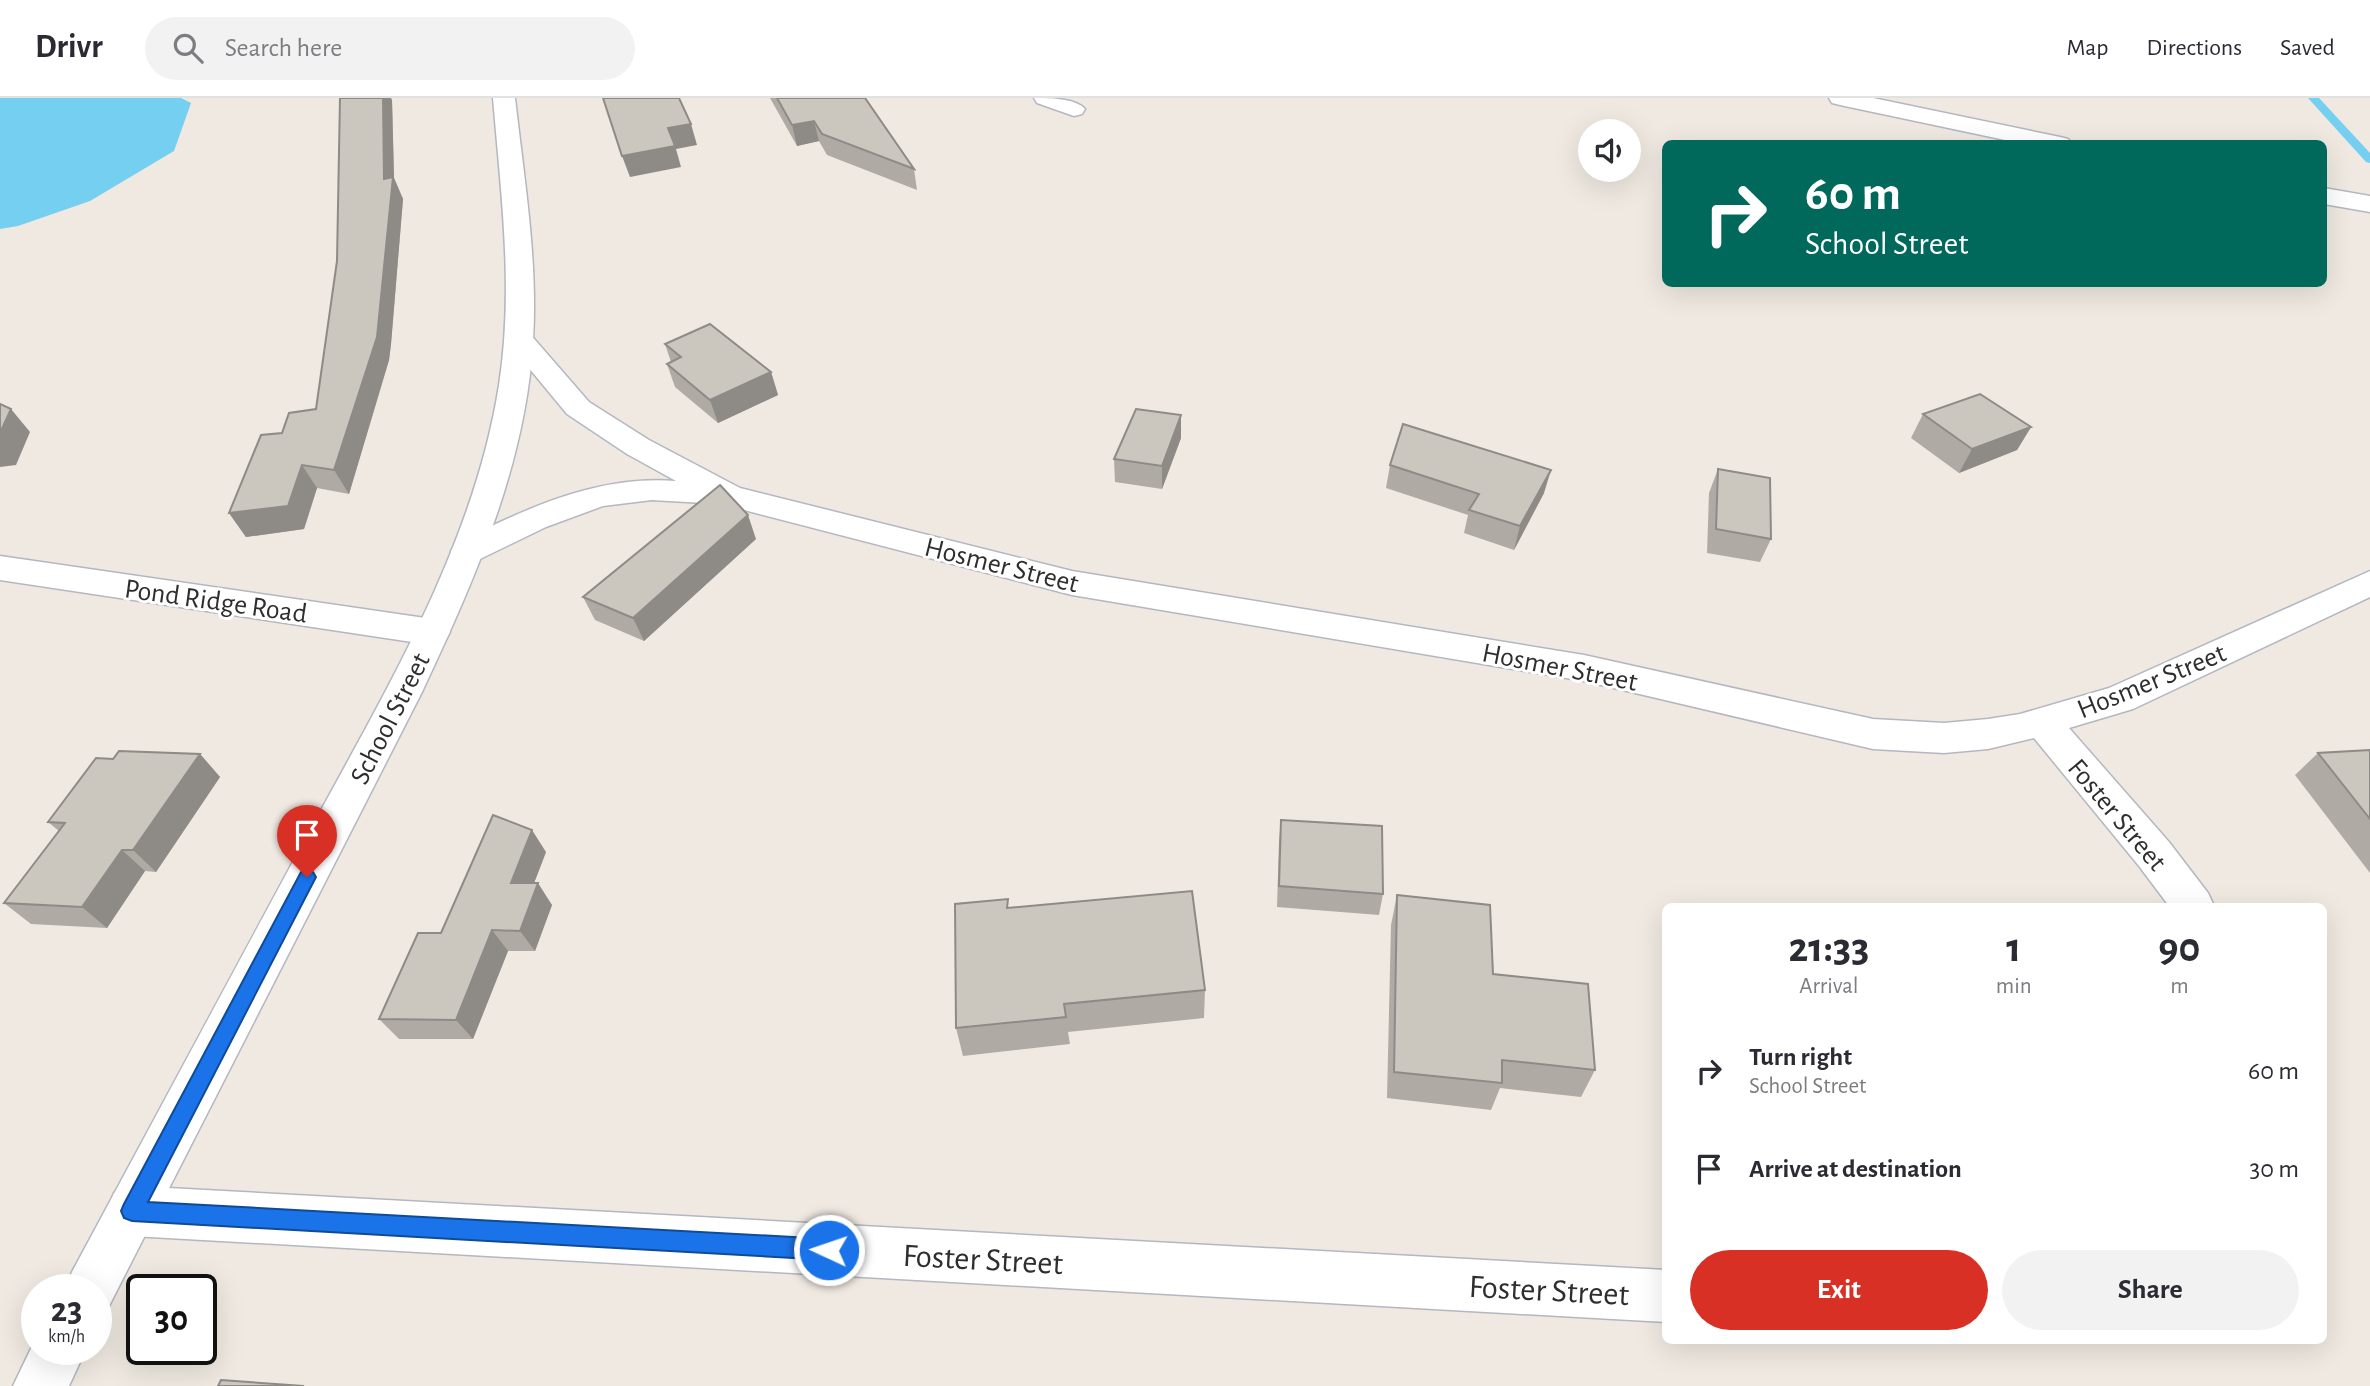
<!DOCTYPE html>
<html lang="en">
<head>
<meta charset="utf-8">
<style>
  :root { --surface:#fff; --page:#f2f2f3; --text:#2b2b33; --muted:#7c7c81; --line:#e1e1e2; --accent:#d93025 }
  body { margin:0; font-family:"Alegreya Sans",sans-serif; background:var(--page); color:var(--text); height:100vh; display:flex; flex-direction:column; font-size:26px; white-space:nowrap }
  * { box-sizing:border-box; margin:0 }
  p { font-size:23px; color:var(--muted) }
  .icon { flex:none; width:38px; height:38px; fill:none; stroke:currentColor; stroke-width:2; stroke-linecap:round; stroke-linejoin:round }
  .map { position:relative; flex:1; overflow:hidden }
  .panel { position:absolute; left:1662px; top:805px; width:665px; height:441px; display:flex; flex-direction:column; background:var(--surface); border-radius:10px; box-shadow:0 7px 28px #0002 }
  .panel>* { flex:none }
  .guide { position:absolute; left:1662px; top:42px; width:665px; height:147px; border-radius:10px; box-shadow:0 7px 28px #0002; background:#00695c; color:#fff; overflow:hidden }
  .controls { position:absolute; left:1578px; top:21px; display:grid; gap:14px }
  .controls a { display:grid; place-items:center; width:63px; height:63px; border-radius:50%; background:var(--surface); box-shadow:0 7px 28px #0002; font-size:35px }
  .speed { position:absolute; left:21px; top:1176px; display:flex; gap:14px; font-size:35px; font-weight:700; text-align:center }
  .speed>* { display:grid; place-content:center; width:91px; height:91px; border-radius:50%; background:var(--surface); box-shadow:0 7px 28px #0002; line-height:1 }
  .speed small { font-size:18px; font-weight:400 }
  .speed .limit { border:4px solid #111; border-radius:10px; background:#fff; color:#111 }
  .pin { position:absolute; display:grid; place-items:center; width:60px; height:60px; color:#fff; margin:-72px -30px; border-radius:50% 50% 50% 0; rotate:-45deg; box-shadow:0 0 7px #0007 }
  .pin .icon { rotate:45deg }
  .me { position:absolute; width:77px; margin:-38px; rotate:273deg; stroke-linejoin:round; filter:drop-shadow(0 0 5px #0008) }
  .turn { display:flex; align-items:center; gap:24px; height:147px; padding:0 28px; font-size:32px }
  .turn .icon { width:91px; height:91px; stroke-width:2.5 }
  .turn b { display:block; font-size:49px; line-height:60px }
  .eta { display:flex; justify-content:space-evenly; align-items:center; height:119px; text-align:center }
  .eta b { font-size:42px; font-weight:600; line-height:49px }
  .button { display:flex; gap:14px; margin-top:auto; padding:14px 28px }
  .button a { flex:1; height:80px; border-radius:42px; background:var(--accent); color:#fff; font-size:28px; font-weight:600; line-height:80px; text-align:center }
  .button a+a { background:var(--page); color:var(--text) }
  ul { padding:0; list-style:none }
  li { display:flex; align-items:center; gap:21px; height:98px; padding:0 28px }
  li div { flex:1 }
  li b { display:block; font-size:26px }
  li em { font-style:normal }
  header { display:flex; align-items:center; gap:42px; box-sizing:border-box; height:98px; padding:0 35px; background:var(--surface); border-bottom:2px solid var(--line) }
  header strong { font-size:33px }
  nav { display:flex; gap:38px; margin-inline-start:auto; font-size:24px }
  .search { width:490px; height:63px; background:var(--page); display:flex; align-items:center; gap:18px; box-sizing:border-box; padding:0 24px; border-radius:38px; color:var(--muted); font-size:26px }
  .map>svg:first-child { display:block }
  .water { fill:#75cff0 }
  .lines { fill:none; stroke-linecap:round; stroke-linejoin:round }
  .stream { fill:#75cff0; fill-rule:evenodd }
  .street-casing { stroke:#b4b7c1; stroke-width:3 }
  .secondary-casing { stroke:#b4b7c1; stroke-width:3 }
  .street { fill:#fff; fill-rule:evenodd }
  .secondary { fill:#fff; fill-rule:evenodd }
  .wall { fill:#afaba4 }
  .shaded-wall { fill:#8e8b86 }
  .building { fill:#cbc7bf; stroke:#8e8b86; stroke-width:2 }
  .route { fill:#1a73e8; stroke:#114b97; stroke-width:2 }
  .labels { text-anchor:middle; stroke-width:6; stroke-linejoin:round; paint-order:stroke }
  .street-label { font-size:28px; fill:#2e2e2e; stroke:#fff }
  .near-street-label { font-size:33px; fill:#2e2e2e; stroke:#fff }
</style>
</head>
<body>
<header>
<strong>Drivr</strong>
<div class="search"><svg class="icon" aria-label="search" viewBox="0 0 24 24"><circle cx="10" cy="10" r="6"/><path d="M15 15l6 6"/></svg>Search here</div>
<nav><a>Map</a><a>Directions</a><a>Saved</a></nav>
</header>
<div class="map">
<svg width="2370" height="1288" viewBox="0 0 2370 1288">
  <rect width="100%" height="100%" fill="#efe9e1"/>
  <path class="water" d="M 0,0 L 181,0 L 191,5 L 174,53 L 90,103 L 18,128 L 0,131 Z"/>
  <g class="lines">
    <path class="stream" d="M 2308,0 L 2319,0 L 2370,55 L 2370,65 L 2366,64 Z"/>
    <g class="street-casing">
      <path id="street" d="M 1034,0 C 1050,0 1075,0 1085,11 L 1082,16 L 1074,18 L 1037,5 Z
        M 1829,0 L 1873,0 L 2060,39 L 2068,41 L 2072,46 L 2024,46 L 1840,7 L 1832,5 Z
        M 2324,90 L 2370,98 L 2370,114 L 2324,106 Z
        M 519,232 L 529,235 L 589,304 L 649,342 L 740,390 L 1072,473 L 1584,557 L 1873,621 L 1944,625 L 1988,621 L 2020,616 L 2109,590 L 2370,473 L 2370,499 L 2133,611 L 2069,630 L 2169,744 L 2208,795 L 2214,808 L 2169,808 L 2139,768 L 2034,640 L 1988,651 L 1944,655 L 1873,651 L 1584,583 L 1072,497 L 721,406 L 652,402 L 603,408 L 546,429 L 480,461 L 468,464 L 456,461 L 451,453 L 456,445 C 526,411 596,377 676,383 L 627,356 L 567,316 L 505,241 L 509,235 Z
        M 0,458 L 432,521 L 445,525 L 450,534 L 445,543 L 432,547 L 0,482 Z
        M 132,1088 L 1666,1172 L 1666,1224 L 132,1138 L 114,1131 L 107,1113 L 114,1095 Z"/>
    </g>
    <g class="secondary-casing">
      <path id="secondary" d="M 493,0 L 515,0 C 524,80 538,162 533,243 C 526,367 474,483 422,594 L 108,1210 L 96,1215 L 96,1192 L 64,1192 L 72,1174 C 151,1027 230,880 309,734 C 385,594 474,447 499,287 C 514,191 501,96 493,0 Z
        M 37,1238 L 37,1251 L 86,1251 L 69,1288 L 13,1288 Z"/>
    </g>
    <use href="#street" class="street"/>
    <use href="#secondary" class="secondary"/>
  </g>
  <path class="wall" d="M 770,0 L 865,0 L 914,71 L 917,92 L 827,57 L 819,43 L 797,48 Z
    M 392,2 L 394,80 L 403,101 L 391,246 L 389,262 L 349,396 L 317,390 L 304,431 L 246,439 L 229,415 L 316,311 Z
    M 665,246 L 771,274 L 778,297 L 718,325 L 675,289 L 667,266 L 671,264 Z
    M 1923,316 L 2031,329 L 2017,352 L 1959,375 L 1911,340 Z
    M 1181,340 L 1162,391 L 1115,384 L 1114,361 Z
    M 1390,367 L 1544,395 L 1514,452 L 1464,435 L 1468,417 L 1386,390 Z
    M 1718,371 L 1771,441 L 1760,464 L 1707,455 L 1709,395 Z
    M 756,441 L 644,543 L 595,522 L 583,499 Z
    M 2370,652 L 2370,775 L 2295,677 L 2318,655 Z
    M 200,656 L 220,679 L 156,774 L 145,773 L 107,830 L 31,826 L 4,805 L 59,733 L 48,724 L 113,661 Z
    M 1281,722 L 1383,796 L 1379,817 L 1277,809 L 1279,743 Z
    M 546,754 L 534,785 L 552,807 L 535,853 L 508,853 L 473,941 L 399,941 L 379,921 L 441,835 Z
    M 1397,797 L 1493,876 L 1595,972 L 1581,999 L 1500,990 L 1491,1012 L 1387,1000 L 1391,827 Z
    M 1009,810 L 1205,892 L 1204,920 L 1068,934 L 1070,946 L 963,958 L 956,930 Z"/>
  <path class="shaded-wall" d="M 383,0 L 391,0 L 392,2 L 394,80 L 403,101 L 391,246 L 389,262 L 349,396 L 334,372 L 384,81 Z
    M 814,23 L 819,43 L 797,48 L 792,27 Z
    M 691,26 L 697,47 L 676,51 L 681,69 L 630,79 L 622,58 L 668,30 Z
    M 771,274 L 778,297 L 718,325 L 710,302 Z
    M 11,311 L 30,334 L 16,367 L 0,369 L 0,335 Z
    M 1181,317 L 1181,340 L 1162,391 L 1162,368 Z
    M 2031,329 L 2017,352 L 1959,375 L 1972,351 Z
    M 302,367 L 317,390 L 304,431 L 246,439 L 229,415 Z
    M 1551,372 L 1544,395 L 1514,452 L 1520,428 Z
    M 748,417 L 756,441 L 644,543 L 633,520 Z
    M 200,656 L 220,679 L 156,774 L 133,752 Z
    M 532,732 L 546,754 L 526,806 L 511,785 Z
    M 122,752 L 145,773 L 107,830 L 82,809 Z
    M 538,785 L 552,807 L 535,853 L 520,833 Z
    M 492,832 L 508,853 L 473,941 L 456,922 Z"/>
  <path class="building" d="M 340,0 L 383,0 L 384,81 L 393,79 L 377,239 L 334,372 L 302,367 L 288,408 L 229,415 L 261,337 L 282,335 L 289,315 L 316,311 L 337,163 Z
    M 603,0 L 679,0 L 691,26 L 668,30 L 675,48 L 622,58 Z
    M 777,0 L 865,0 L 914,71 L 822,36 L 814,23 L 792,27 Z
    M 710,226 L 771,274 L 710,302 L 667,266 L 681,259 L 665,246 Z
    M 1980,296 L 2031,329 L 1972,351 L 1923,316 Z
    M 0,306 L 11,311 L 0,335 Z
    M 1136,311 L 1181,317 L 1162,368 L 1114,361 Z
    M 1403,326 L 1551,372 L 1520,428 L 1469,412 L 1479,396 L 1390,367 Z
    M 1718,371 L 1770,380 L 1771,441 L 1716,431 Z
    M 720,387 L 748,417 L 633,520 L 583,499 Z
    M 2370,652 L 2370,721 L 2318,655 Z
    M 119,653 L 200,656 L 133,752 L 122,752 L 82,809 L 4,805 L 65,725 L 48,724 L 96,660 L 113,661 Z
    M 493,717 L 532,732 L 511,785 L 538,785 L 520,833 L 492,832 L 456,922 L 379,921 L 418,835 L 441,835 Z
    M 1281,722 L 1382,728 L 1383,796 L 1279,788 Z
    M 1192,793 L 1205,892 L 1064,906 L 1066,919 L 956,930 L 955,806 L 1008,801 L 1007,810 Z
    M 1397,797 L 1490,807 L 1493,876 L 1588,886 L 1595,972 L 1502,962 L 1502,985 L 1394,974 Z
    M 221,1282 L 304,1288 L 218,1288 Z"/>
  <path class="route" d="M 307,772 L 313,774 L 316,779 L 148,1104 L 829,1141 L 836,1144 L 840,1152 L 836,1159 L 829,1162 L 132,1123 L 124,1120 L 121,1113 L 124,1106 L 301,774 Z"/>
  <g class="labels">
    <g class="street-label">
      <text transform="translate(1002 466) rotate(14)" y="10">Hosmer Street</text>
      <text transform="translate(216 502) rotate(8)" y="10">Pond Ridge Road</text>
      <text transform="translate(1560 568) rotate(11)" y="10">Hosmer Street</text>
      <text transform="translate(2151 582) rotate(-22)" y="10">Hosmer Street</text>
      <text transform="translate(389 620) rotate(-63)" y="10">School Street</text>
      <text transform="translate(2118 716) rotate(50)" y="10">Foster Street</text>
    </g>
    <g class="near-street-label">
      <text transform="translate(983 1160) rotate(3)" y="12">Foster Street</text>
      <text transform="translate(1549 1191) rotate(3)" y="12">Foster Street</text>
    </g>
  </g>
</svg>
<div class="controls">
<a><svg class="icon" aria-label="sound" viewBox="0 0 24 24"><path d="M4 9h4l5-4v14l-5-4H4zM17 9q2 3 0 6"/></svg></a>
</div>
<div class="speed"><div>23<small>km/h</small></div><div class="limit">30</div></div>
<div class="pin" style="left:307px;top:779px;background:#d93025"><svg class="icon" aria-label="arrive" viewBox="0 0 24 24"><path d="M6 21V4h12l-3 4 3 4H6"/></svg></div>
<svg class="me" style="left:829px;top:1152px" viewBox="-20 -20 40 40"><circle r="17" fill="#1a73e8" stroke="#fff" stroke-width="3"/><path d="M0-11L8 9 0 5-8 9z" fill="#fff"/></svg>
<div class="guide">
<div class="turn"><svg class="icon" aria-label="right" viewBox="0 0 24 24"><path d="M7 20v-9h11M14 6l5 5-5 5"/></svg><div><b>60 m</b>School Street</div></div>
</div>
<section class="panel">
<div class="eta">
<div><b>21:33</b><p>Arrival</p></div>
<div><b>1</b><p>min</p></div>
<div><b>90</b><p>m</p></div>
</div>
<ul>
<li><svg class="icon" aria-label="right" viewBox="0 0 24 24"><path d="M7 20v-9h11M14 6l5 5-5 5"/></svg><div><b>Turn right</b><p>School Street</p></div><em>60 m</em></li>
<li><svg class="icon" aria-label="arrive" viewBox="0 0 24 24"><path d="M6 21V4h12l-3 4 3 4H6"/></svg><div><b>Arrive at destination</b></div><em>30 m</em></li>
</ul>
<div class="button"><a>Exit</a><a>Share</a></div>
</section>
</div>
</body>
</html>
